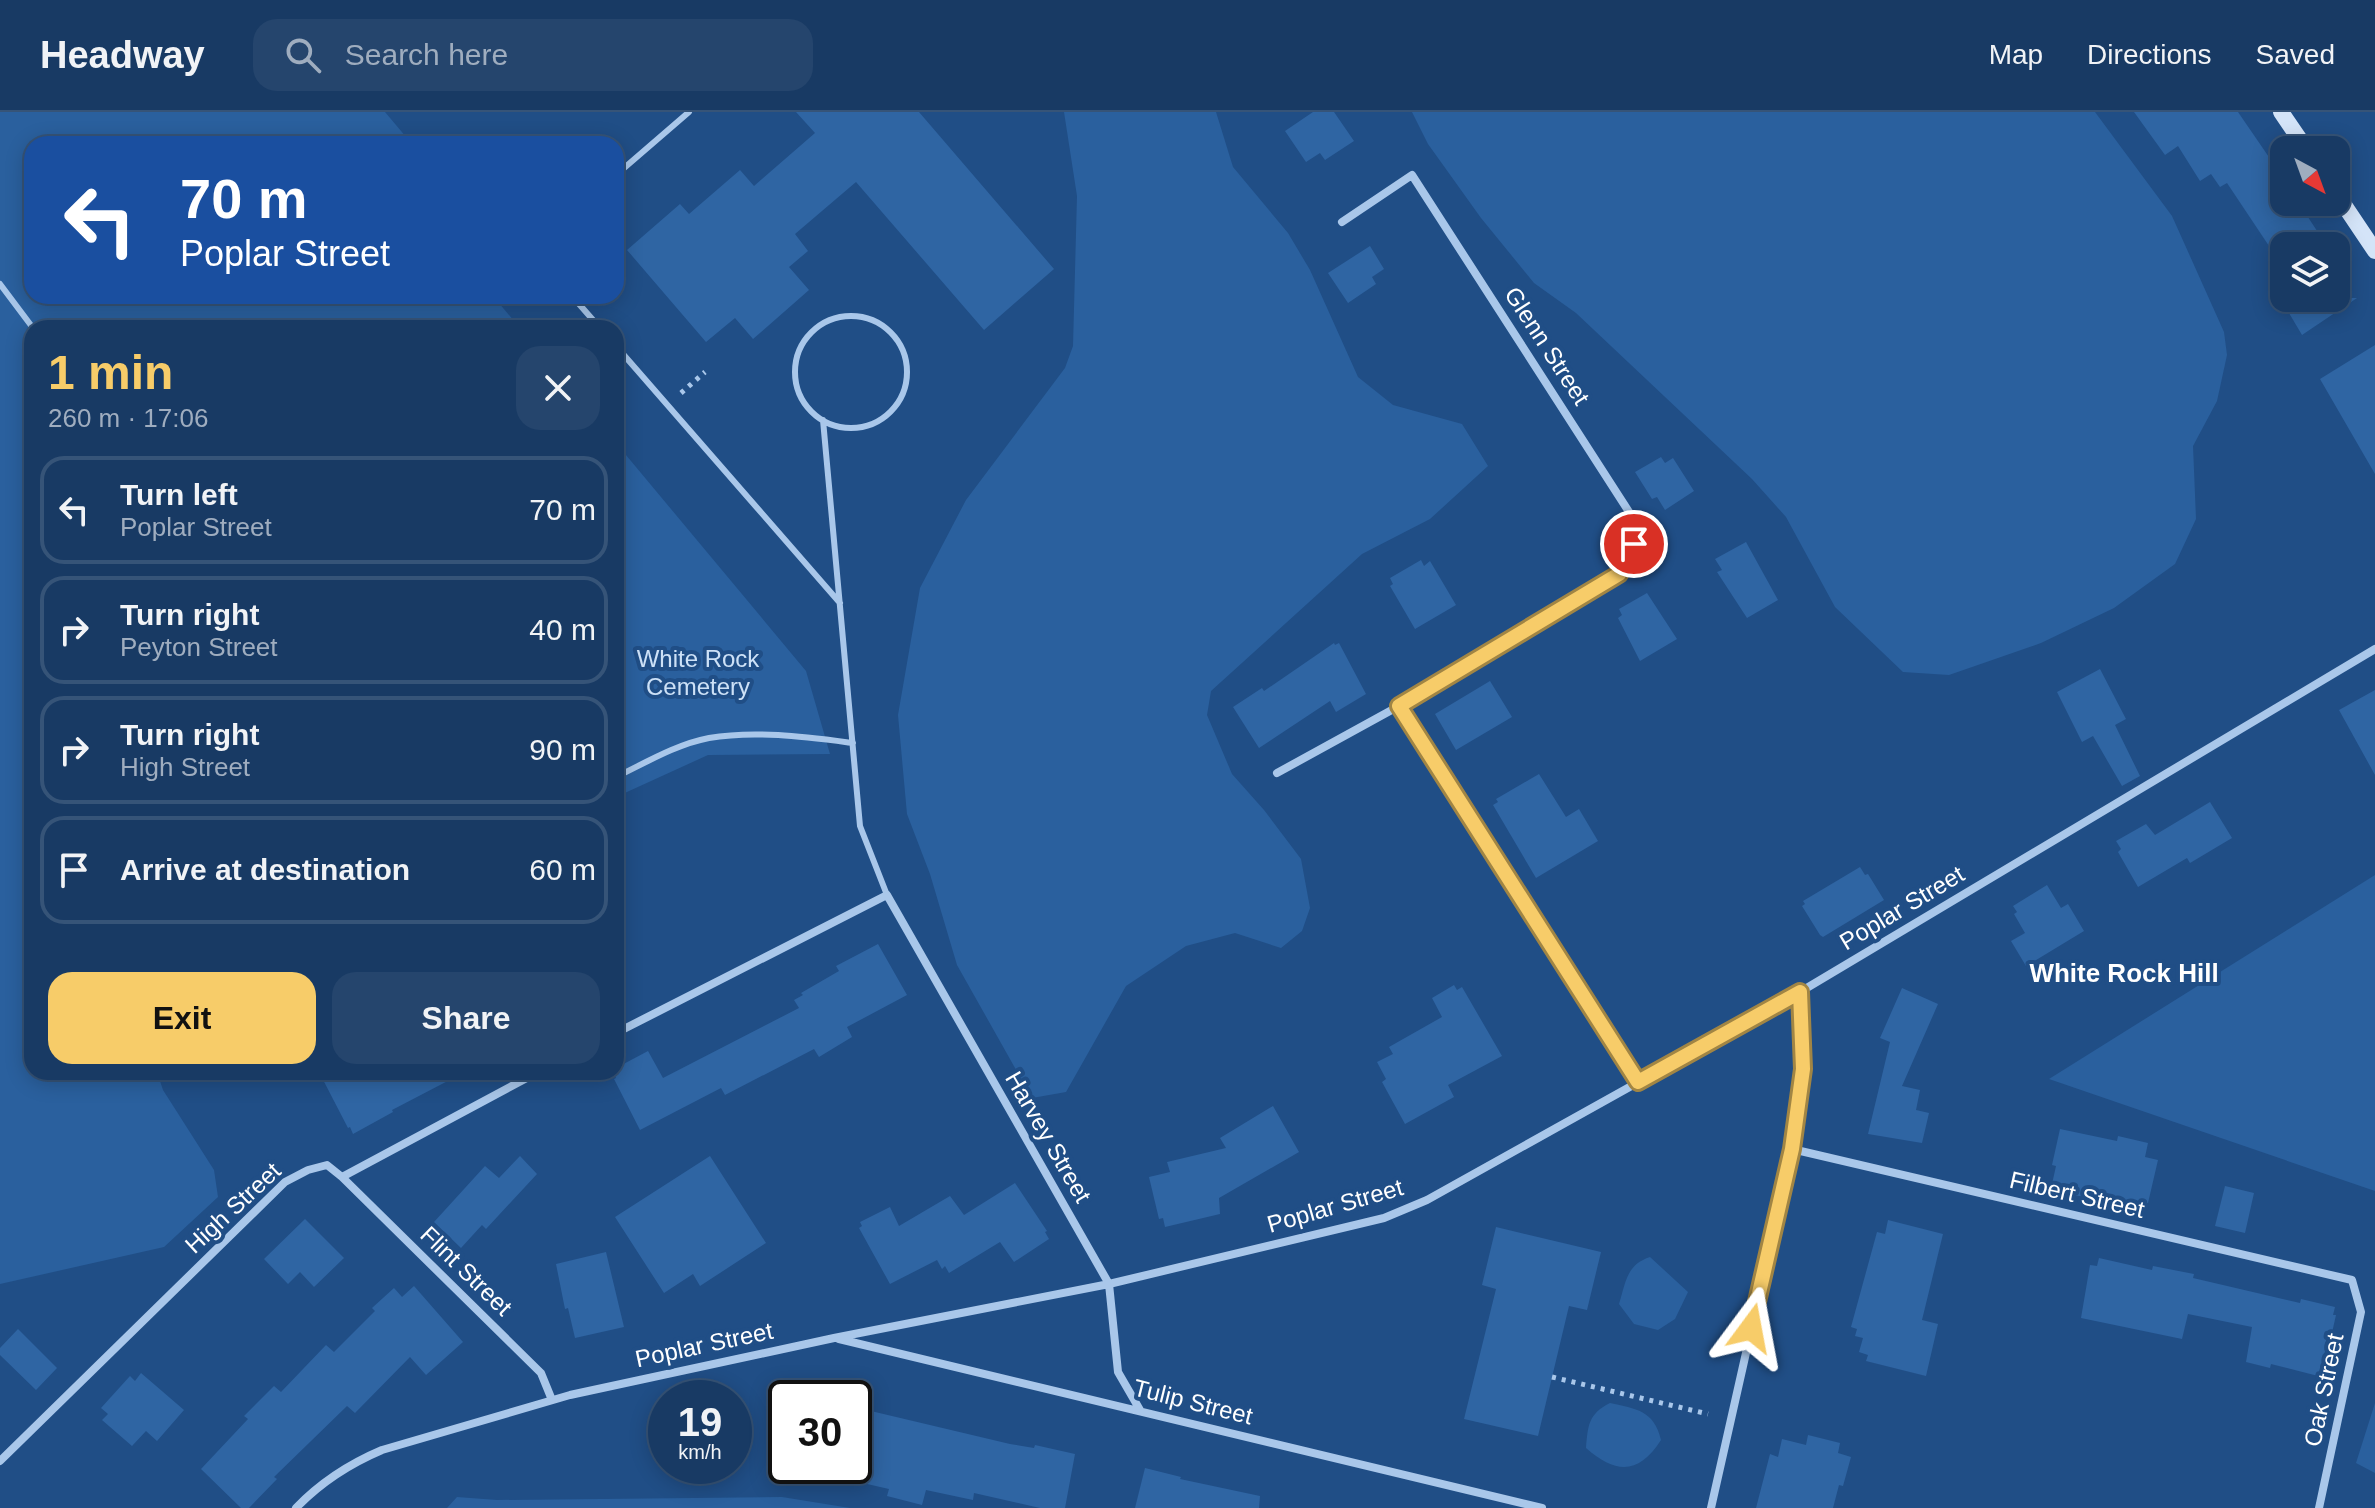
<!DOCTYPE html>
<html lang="en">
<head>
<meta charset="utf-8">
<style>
  :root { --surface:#183a64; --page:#25456d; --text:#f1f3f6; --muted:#9fadbf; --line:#365478; --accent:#f7cc69 }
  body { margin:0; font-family:Helvetica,sans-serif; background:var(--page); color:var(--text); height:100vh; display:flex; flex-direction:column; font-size:30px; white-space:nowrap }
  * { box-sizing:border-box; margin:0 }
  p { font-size:26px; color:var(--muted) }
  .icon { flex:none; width:44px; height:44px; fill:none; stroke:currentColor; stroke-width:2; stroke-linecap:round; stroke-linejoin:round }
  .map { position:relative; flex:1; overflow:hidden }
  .sheet { position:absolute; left:24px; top:208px; width:600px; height:760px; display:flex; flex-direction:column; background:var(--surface); border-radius:24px; box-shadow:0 4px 20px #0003,0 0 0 2px var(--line) }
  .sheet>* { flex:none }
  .hud { position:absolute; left:24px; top:24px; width:600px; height:168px; border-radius:24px; box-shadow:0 4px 20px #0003,0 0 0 2px var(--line); background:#1a4fa0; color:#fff; overflow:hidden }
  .needle { width:52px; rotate:139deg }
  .tools { position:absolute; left:2270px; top:24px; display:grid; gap:16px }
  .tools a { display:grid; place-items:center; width:80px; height:80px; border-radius:16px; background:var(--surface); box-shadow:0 4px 20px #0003,0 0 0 2px var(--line); font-size:40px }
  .speed { position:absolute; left:648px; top:1268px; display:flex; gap:16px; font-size:40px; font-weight:700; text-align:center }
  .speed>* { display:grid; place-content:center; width:104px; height:104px; border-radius:50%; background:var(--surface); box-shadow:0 4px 20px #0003,0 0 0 2px var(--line); line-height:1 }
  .speed small { font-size:20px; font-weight:400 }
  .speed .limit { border:4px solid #111; border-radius:12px; background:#fff; color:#111 }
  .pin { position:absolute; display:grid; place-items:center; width:68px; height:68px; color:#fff; margin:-34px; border:4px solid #fff; border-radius:50%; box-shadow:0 2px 8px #0007 }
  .me { position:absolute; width:88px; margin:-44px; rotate:13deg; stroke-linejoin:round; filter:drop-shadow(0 0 6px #0008) }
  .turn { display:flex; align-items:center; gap:28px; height:168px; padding:0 24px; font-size:36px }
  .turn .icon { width:104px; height:104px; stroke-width:2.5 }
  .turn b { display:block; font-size:56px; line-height:68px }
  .round { display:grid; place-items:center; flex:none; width:84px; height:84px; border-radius:24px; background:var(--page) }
  .summary { display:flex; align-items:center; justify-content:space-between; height:136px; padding:0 24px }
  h1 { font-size:48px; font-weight:800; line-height:60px; color:var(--accent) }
  .primary-button { display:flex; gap:16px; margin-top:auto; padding:16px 24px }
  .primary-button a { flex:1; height:92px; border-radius:24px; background:var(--accent); color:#111; font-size:32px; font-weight:800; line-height:92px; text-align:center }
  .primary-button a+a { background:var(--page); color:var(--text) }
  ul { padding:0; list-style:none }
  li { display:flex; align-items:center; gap:24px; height:108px; margin:0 16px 12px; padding:0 8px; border:4px solid var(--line); border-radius:24px }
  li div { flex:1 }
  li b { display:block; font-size:30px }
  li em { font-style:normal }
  header { display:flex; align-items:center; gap:48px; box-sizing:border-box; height:112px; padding:0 40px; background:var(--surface); border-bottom:2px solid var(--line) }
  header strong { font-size:38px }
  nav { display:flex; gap:44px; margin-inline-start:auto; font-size:28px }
  .search { width:560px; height:72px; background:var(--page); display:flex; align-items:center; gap:20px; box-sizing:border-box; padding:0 28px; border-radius:24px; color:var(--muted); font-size:30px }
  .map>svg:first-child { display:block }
  .green { fill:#2a609e }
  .building { fill:#2f65a3 }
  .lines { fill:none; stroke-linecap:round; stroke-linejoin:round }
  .path { stroke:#a9c7ea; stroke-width:5; stroke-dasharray:4 6; stroke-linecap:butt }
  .service { stroke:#a9c7ea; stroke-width:6 }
  .minor { stroke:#a9c7ea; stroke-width:8 }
  .secondary { stroke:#d4e4f8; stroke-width:16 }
  .route-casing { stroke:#a18544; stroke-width:20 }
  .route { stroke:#f7cc69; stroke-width:14 }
  .labels { text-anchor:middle; stroke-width:8; stroke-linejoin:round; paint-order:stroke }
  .street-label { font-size:24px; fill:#fff; stroke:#204e86 }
  .park-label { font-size:24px; fill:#cde1f7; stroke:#204e86 }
  .neighbourhood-label { font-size:26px; font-weight:bold; fill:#fff; stroke:#204e86 }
</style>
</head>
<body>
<header>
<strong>Headway</strong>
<div class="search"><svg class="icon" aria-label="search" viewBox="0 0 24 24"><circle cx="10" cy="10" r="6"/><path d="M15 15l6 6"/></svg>Search here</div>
<nav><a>Map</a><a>Directions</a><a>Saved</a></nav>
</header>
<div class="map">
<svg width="2375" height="1396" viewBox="0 0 2375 1396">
  <rect width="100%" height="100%" fill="#204e86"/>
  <path class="green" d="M 0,0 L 385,0 L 412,32 L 32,32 L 32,184 L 493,184 L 520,216 L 32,216 L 32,960 L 157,960 L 163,978 L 214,1058 L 218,1085 L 164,1135 L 0,1172 Z
    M 1064,0 L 1216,0 L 1233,55 L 1288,121 L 1310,158 L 1358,265 L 1393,293 L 1462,312 L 1488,354 L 1430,407 L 1362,442 L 1211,579 L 1207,603 L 1232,662 L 1264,698 L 1301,747 L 1310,796 L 1302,819 L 1281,836 L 1235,821 L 1186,834 L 1126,874 L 1066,980 L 1032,986 L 957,853 L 930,762 L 907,702 L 898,603 L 920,476 L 966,388 L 1065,256 L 1073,234 L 1077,84 Z
    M 1412,0 L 2095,0 L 2172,104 L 2224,220 L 2227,243 L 2217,289 L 2193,334 L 2196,407 L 2175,452 L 2114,496 L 2041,531 L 1949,563 L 1903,560 L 1835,495 L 1786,405 L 1752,367 L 1576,201 L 1534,171 L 1481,106 L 1428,32 Z
    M 616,331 L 806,559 L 830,642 L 708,643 L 616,685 Z
    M 2375,763 L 2375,1079 L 2049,967 Z
    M 1650,1145 L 1688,1180 L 1675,1207 L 1658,1218 L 1634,1212 L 1619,1192 C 1626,1170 1626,1153 1650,1145 Z
    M 1610,1291 C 1636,1297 1654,1298 1661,1328 C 1639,1362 1617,1363 1586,1336 C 1588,1314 1588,1302 1610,1291 Z
    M 2375,1291 L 2375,1361 L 2356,1351 Z
    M 457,1385 L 497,1388 L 782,1385 L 850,1396 L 447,1396 Z"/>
  <path class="building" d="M 796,0 L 919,0 L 1054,157 L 984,218 L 856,70 L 795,122 L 808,139 L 789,155 L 809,178 L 753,227 L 735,206 L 706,230 L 627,138 L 680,92 L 689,102 L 740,58 L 754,74 L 815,21 Z
    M 1313,0 L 1334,0 L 1354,29 L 1325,48 L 1320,41 L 1306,50 L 1285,19 Z
    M 2134,0 L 2238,0 L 2284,67 L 2284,90 L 2298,90 L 2327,134 L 2269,134 L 2227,71 L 2220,75 L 2211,62 L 2200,69 L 2178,34 L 2165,43 Z
    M 1370,134 L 1384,157 L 1372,165 L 1376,172 L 1348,191 L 1328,161 Z
    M 2301,186 L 2357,186 L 2302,223 L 2286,196 Z
    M 2375,233 L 2375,362 L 2320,267 Z
    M 1661,345 L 1665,351 L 1673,346 L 1694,379 L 1665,398 L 1657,385 L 1652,387 L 1635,360 Z
    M 1746,430 L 1778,488 L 1747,506 L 1717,460 L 1722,458 L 1715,447 Z
    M 1421,448 L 1424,454 L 1430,449 L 1456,493 L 1415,517 L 1390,474 L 1393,472 L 1390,466 Z
    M 1647,481 L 1677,527 L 1640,549 L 1618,506 L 1622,503 L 1619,497 Z
    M 1334,531 L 1335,533 L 1339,531 L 1366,582 L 1336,600 L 1330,589 L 1259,636 L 1233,595 L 1262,576 L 1264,579 Z
    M 2100,557 L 2126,607 L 2115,613 L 2140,664 L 2122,674 L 2093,624 L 2082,630 L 2057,580 Z
    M 1490,569 L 1512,605 L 1456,638 L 1435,602 Z
    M 2375,578 L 2375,663 L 2339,598 Z
    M 1539,662 L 1566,705 L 1579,697 L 1598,729 L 1536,766 L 1493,693 L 1498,690 L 1496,687 Z
    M 2210,690 L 2232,726 L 2190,751 L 2187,746 L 2138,775 L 2118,740 L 2121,737 L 2116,729 L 2146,712 L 2155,723 Z
    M 1860,755 L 1865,763 L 1868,762 L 1884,788 L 1823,825 L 1820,823 L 1802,794 L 1805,792 L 1803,789 Z
    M 2047,773 L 2061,796 L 2068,792 L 2084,819 L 2026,854 L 2011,829 L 2025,821 L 2014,802 L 2017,800 L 2013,794 Z
    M 878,832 L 907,883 L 847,915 L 852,925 L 819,945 L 814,937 L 725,983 L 721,976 L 640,1018 L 614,967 L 616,966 L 613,960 L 616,960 L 616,956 L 648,939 L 663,966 L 799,896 L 794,888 L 803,883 L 801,881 L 839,859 L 836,854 Z
    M 1454,873 L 1457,878 L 1462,875 L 1502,944 L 1448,973 L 1454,985 L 1405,1012 L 1382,970 L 1386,967 L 1377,950 L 1393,942 L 1389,935 L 1442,905 L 1432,886 Z
    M 1902,876 L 1938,892 L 1902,974 L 1920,978 L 1916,998 L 1929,1001 L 1922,1031 L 1868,1022 L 1890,930 L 1880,926 Z
    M 319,960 L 465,960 L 392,998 L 393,1000 L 353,1022 L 350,1015 L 348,1016 Z
    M 1273,994 L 1299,1040 L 1219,1086 L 1220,1102 L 1165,1115 L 1163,1106 L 1159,1107 L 1149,1065 L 1170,1060 L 1167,1050 L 1226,1036 L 1220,1026 Z
    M 2060,1017 L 2117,1029 L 2118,1024 L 2148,1031 L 2145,1045 L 2158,1048 L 2148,1091 L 2143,1090 L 2142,1097 L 2055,1079 L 2057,1073 L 2052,1072 L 2056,1054 L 2052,1053 Z
    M 520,1044 L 537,1062 L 486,1117 L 482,1113 L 461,1136 L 434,1110 L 485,1054 L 499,1066 Z
    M 710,1044 L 766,1131 L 700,1174 L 693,1162 L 664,1181 L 615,1105 Z
    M 1015,1071 L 1047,1119 L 1045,1120 L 1049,1127 L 1014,1150 L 1000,1130 L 949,1161 L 945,1154 L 942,1157 L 937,1148 L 890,1172 L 859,1116 L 862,1114 L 860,1110 L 890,1095 L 899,1114 L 950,1084 L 964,1103 Z
    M 2225,1074 L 2254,1081 L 2245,1121 L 2215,1114 Z
    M 305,1107 L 344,1146 L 314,1175 L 300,1160 L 288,1172 L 264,1147 Z
    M 1888,1108 L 1943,1122 L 1922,1208 L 1938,1212 L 1926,1264 L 1866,1249 L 1868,1243 L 1859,1240 L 1863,1226 L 1855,1224 L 1857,1217 L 1851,1215 L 1877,1120 L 1885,1122 Z
    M 1496,1115 L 1601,1140 L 1587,1198 L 1569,1194 L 1538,1324 L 1464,1307 L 1496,1177 L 1482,1173 Z
    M 606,1140 L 624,1215 L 575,1226 L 568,1196 L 565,1197 L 556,1152 Z
    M 2099,1146 L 2152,1158 L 2153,1154 L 2194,1162 L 2193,1166 L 2300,1191 L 2301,1187 L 2335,1195 L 2333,1203 L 2336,1203 L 2322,1265 L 2271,1252 L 2270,1256 L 2246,1250 L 2252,1215 L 2188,1202 L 2182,1227 L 2081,1206 L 2090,1153 L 2097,1154 Z
    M 414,1174 L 463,1230 L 426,1263 L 410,1245 L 355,1301 L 347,1294 L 274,1365 L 277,1367 L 249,1396 L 241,1396 L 201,1357 L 248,1307 L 244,1304 L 274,1274 L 281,1280 L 326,1233 L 334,1240 L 375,1199 L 372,1196 L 394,1176 L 402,1185 Z
    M 18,1217 L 57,1256 L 36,1278 L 0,1243 L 0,1236 Z
    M 141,1261 L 184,1298 L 157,1329 L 146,1319 L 132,1334 L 102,1308 L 108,1302 L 101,1296 L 130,1264 L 135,1269 Z
    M 854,1295 L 1010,1332 L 1034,1336 L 1035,1333 L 1075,1342 L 1065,1396 L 1040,1396 L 974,1381 L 973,1388 L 926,1378 L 922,1393 L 887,1384 L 889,1377 L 854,1369 Z
    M 1808,1323 L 1840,1331 L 1838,1341 L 1851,1345 L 1843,1374 L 1839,1373 L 1833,1396 L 1756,1396 L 1770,1342 L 1778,1345 L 1782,1327 L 1806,1333 Z
    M 1145,1356 L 1181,1365 L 1180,1367 L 1260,1384 L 1259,1396 L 1135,1396 Z"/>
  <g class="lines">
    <path class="path" d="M 681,281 L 705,260
      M 1552,1265 L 1708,1302"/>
    <path class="service" d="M 616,63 L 689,0
      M 0,172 L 33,216
      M 572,184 L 600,216
      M795 260a56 56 0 1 1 112 0a56 56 0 1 1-112 0Z
      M 616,234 L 840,491
      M 823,308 L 860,714 L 887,783
      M 616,665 C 645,651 677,632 709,626 C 755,618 806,625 853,631"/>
    <path class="minor" d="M 1399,594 L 1638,970
      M 1277,661 L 1399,594 L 1619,462 L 1634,432 L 1631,403 L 1412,63 L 1342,110
      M 616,921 L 887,783 L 1109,1172 L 1118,1260 L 1140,1298
      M 1792,1037 L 2352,1168 L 2361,1200 L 2319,1396
      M 342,1065 L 541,1261 L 552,1288
      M 839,1227 L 1542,1396
      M 0,1349 L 285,1070 L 308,1058 L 327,1053 L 342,1065 L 538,960
      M 296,1396 C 321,1370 349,1352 382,1338 L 570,1283 L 834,1226 L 1109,1172 L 1384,1106 L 1427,1088 L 1800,880 L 2375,537
      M 1711,1396 L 1792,1037 L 1803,957 L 1800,880"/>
    <path class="secondary" d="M 2281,0 L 2307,38
      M 2336,81 L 2375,139"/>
  </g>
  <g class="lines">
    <g class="route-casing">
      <path id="route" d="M 1634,432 L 1619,462 L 1399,594 L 1638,970 L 1800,880 L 1803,957 L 1792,1037 L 1751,1216"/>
    </g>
    <use href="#route" class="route"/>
  </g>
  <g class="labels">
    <g class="street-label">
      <text transform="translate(1547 234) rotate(57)" y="8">Glenn Street</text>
      <text transform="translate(1902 796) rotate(-31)" y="8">Poplar Street</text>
      <text transform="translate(1048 1025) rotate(60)" y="8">Harvey Street</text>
      <text transform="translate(2077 1083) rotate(13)" y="8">Filbert Street</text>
      <text transform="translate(1335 1094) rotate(-16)" y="8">Poplar Street</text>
      <text transform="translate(233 1096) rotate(-43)" y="8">High Street</text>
      <text transform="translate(466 1159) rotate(44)" y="8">Flint Street</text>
      <text transform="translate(704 1233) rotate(-12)" y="8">Poplar Street</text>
      <text transform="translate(2324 1278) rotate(-78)" y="8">Oak Street</text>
      <text transform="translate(1193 1290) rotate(14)" y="8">Tulip Street</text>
    </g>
    <g class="park-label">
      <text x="698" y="555">White Rock<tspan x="698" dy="28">Cemetery</tspan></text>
    </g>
    <g class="neighbourhood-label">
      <text x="2124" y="870">White Rock Hill</text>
    </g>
  </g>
</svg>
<div class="tools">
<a><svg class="needle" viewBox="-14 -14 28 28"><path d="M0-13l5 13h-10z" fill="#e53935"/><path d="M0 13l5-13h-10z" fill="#9fadbf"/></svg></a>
<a><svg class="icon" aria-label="layers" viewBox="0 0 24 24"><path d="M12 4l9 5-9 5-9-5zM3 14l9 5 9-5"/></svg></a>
</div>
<div class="speed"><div>19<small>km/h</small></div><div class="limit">30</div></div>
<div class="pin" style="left:1634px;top:432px;background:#d93025"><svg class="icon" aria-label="arrive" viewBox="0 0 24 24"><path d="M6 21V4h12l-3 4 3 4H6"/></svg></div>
<svg class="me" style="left:1751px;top:1216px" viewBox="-20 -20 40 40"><path d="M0-17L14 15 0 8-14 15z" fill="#f7cc69" stroke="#fff" stroke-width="4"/></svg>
<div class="hud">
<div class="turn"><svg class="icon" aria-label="left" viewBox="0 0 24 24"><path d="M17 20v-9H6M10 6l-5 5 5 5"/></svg><div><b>70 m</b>Poplar Street</div></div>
</div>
<section class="sheet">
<div class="summary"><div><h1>1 min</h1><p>260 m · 17:06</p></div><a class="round"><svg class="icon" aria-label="close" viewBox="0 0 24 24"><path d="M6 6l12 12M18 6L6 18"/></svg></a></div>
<ul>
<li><svg class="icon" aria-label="left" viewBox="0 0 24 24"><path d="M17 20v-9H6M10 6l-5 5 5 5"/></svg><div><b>Turn left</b><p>Poplar Street</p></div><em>70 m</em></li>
<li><svg class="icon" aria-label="right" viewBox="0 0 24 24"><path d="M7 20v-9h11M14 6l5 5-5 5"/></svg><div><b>Turn right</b><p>Peyton Street</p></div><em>40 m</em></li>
<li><svg class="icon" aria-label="right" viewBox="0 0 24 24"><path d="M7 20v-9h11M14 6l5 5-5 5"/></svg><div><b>Turn right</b><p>High Street</p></div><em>90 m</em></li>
<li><svg class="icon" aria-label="arrive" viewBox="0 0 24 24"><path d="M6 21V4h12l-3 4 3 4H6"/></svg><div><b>Arrive at destination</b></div><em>60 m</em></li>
</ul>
<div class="primary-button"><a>Exit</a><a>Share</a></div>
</section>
</div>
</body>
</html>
